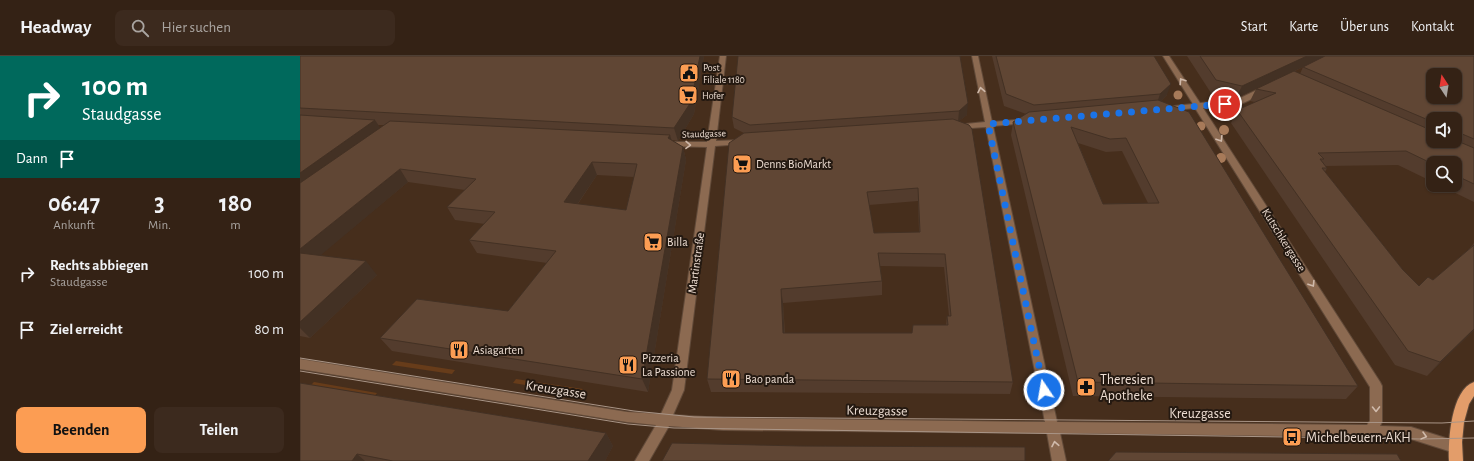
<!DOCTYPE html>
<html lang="de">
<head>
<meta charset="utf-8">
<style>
  :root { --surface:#342215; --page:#3c2a1e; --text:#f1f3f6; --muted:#a9a4a0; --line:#4e3f34; --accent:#fc9d53 }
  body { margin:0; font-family:"Alegreya Sans",sans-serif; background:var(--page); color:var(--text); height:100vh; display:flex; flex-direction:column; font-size:15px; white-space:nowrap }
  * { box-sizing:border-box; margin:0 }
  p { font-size:13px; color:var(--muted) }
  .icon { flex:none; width:22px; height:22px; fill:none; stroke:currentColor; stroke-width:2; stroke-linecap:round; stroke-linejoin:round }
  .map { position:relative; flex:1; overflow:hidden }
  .panel { display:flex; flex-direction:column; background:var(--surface); width:300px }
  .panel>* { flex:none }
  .guide { background:#00695c; color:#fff; overflow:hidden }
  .needle { width:26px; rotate:348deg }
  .buttons { position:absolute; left:1126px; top:12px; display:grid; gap:8px }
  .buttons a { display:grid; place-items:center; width:36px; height:36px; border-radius:8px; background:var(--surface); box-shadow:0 1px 3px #0004,0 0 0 1px var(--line); font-size:20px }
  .pin { position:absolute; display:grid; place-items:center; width:34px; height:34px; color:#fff; margin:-17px; border:2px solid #fff; border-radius:50%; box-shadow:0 1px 4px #0007 }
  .me { position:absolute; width:44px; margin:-22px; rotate:348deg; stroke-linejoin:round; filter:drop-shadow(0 0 3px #0008) }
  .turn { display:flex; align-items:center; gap:14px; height:84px; padding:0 16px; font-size:18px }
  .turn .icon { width:52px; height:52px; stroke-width:2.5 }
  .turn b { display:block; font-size:28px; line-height:34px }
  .then { display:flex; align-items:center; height:38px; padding:0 16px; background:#0003; gap:8px; font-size:15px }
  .eta { display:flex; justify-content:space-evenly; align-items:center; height:68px; text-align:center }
  .eta b { font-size:24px; font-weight:700; line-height:28px }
  .action { display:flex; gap:8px; margin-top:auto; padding:8px 16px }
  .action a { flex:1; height:46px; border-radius:8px; background:var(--accent); color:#111; font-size:16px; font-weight:700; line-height:46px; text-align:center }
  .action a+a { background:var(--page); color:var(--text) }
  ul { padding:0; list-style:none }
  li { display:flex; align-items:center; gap:12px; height:56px; padding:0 16px }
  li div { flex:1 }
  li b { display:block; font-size:15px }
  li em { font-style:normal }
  header { display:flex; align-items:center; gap:24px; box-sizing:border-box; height:56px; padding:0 20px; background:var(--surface); border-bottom:1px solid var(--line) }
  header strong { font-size:19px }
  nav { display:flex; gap:22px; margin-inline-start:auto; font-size:14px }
  .search { width:280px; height:36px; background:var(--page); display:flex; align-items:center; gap:10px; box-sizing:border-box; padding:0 14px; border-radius:8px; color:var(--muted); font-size:15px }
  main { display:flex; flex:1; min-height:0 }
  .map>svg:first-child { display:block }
  .green { fill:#673c1a }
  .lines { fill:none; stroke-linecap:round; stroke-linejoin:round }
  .minor-casing { stroke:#614a39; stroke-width:2 }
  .major-casing { stroke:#614a39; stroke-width:2 }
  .minor { fill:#8c6a51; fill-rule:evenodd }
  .major { fill:#e39d6a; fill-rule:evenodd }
  .tram { stroke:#a99587; stroke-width:1 }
  .tree { fill:#a77a59 }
  .wall { fill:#533c2d; fill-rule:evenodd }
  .shaded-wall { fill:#433124 }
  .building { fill:#604634; stroke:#433124; fill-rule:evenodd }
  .oneway { stroke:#d0baab }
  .route { stroke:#1a73e8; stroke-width:7; stroke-dasharray:0 12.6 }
  .labels { text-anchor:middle; stroke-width:4; stroke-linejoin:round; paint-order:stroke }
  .far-poi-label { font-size:10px; fill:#edddd2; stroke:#241911; text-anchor:start }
  .far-street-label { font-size:10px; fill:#edddd2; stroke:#241911 }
  .poi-label { font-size:12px; fill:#edddd2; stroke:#241911; text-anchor:start }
  .street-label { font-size:12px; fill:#edddd2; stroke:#241911 }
  .near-poi-label { font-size:14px; fill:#edddd2; stroke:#241911; text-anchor:start }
  .near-street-label { font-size:14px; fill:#edddd2; stroke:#241911 }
</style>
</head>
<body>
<header>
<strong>Headway</strong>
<div class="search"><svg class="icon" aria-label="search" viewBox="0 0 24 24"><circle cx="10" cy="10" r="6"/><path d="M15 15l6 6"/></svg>Hier suchen</div>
<nav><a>Start</a><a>Karte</a><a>Über uns</a><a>Kontakt</a></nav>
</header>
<main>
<section class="panel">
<div class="guide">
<div class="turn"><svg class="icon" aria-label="right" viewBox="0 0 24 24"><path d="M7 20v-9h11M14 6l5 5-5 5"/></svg><div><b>100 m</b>Staudgasse</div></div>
<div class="then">Dann<svg class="icon" aria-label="arrive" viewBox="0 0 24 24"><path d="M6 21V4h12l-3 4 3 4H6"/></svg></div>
</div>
<div class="eta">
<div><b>06:47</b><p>Ankunft</p></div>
<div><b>3</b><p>Min.</p></div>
<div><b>180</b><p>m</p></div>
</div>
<ul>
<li><svg class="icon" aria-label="right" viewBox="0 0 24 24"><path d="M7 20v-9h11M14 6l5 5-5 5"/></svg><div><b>Rechts abbiegen</b><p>Staudgasse</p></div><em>100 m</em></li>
<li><svg class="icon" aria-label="arrive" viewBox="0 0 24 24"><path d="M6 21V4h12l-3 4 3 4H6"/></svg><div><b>Ziel erreicht</b></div><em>80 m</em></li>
</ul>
<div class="action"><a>Beenden</a><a>Teilen</a></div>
</section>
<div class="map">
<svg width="1174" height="405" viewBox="0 0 1174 405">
  <rect width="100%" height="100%" fill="#462e1c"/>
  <path class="green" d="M 96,305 L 155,314 L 152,318 L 92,309 Z
    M 216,323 L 283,333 L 280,338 L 213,327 Z
    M 14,326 L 77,337 L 73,342 L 9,331 Z"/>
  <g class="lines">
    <g class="minor-casing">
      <path id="minor" d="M 420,0 L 426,0 L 416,85 L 442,84 L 446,86 L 442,88 L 415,90 L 384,334 L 373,359 L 423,362 L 745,366 L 686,71 L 656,73 L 652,71 L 656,69 L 685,66 L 672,0 L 678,0 L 692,66 L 726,63 L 730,65 L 726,67 L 693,70 L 757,366 L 1067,369 L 1070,365 L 1070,331 L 895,52 L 865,55 L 861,53 L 865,51 L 893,48 L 863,0 L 869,0 L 900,47 L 936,44 L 961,32 L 967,32 L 967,36 L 941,48 L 903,52 L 1080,326 L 1082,330 L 1082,366 L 1080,370 L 1111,371 L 1155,385 L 1160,387 L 1162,391 L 1160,395 L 1155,397 L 1111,383 L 1071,381 L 760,377 L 766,405 L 752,405 L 747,377 L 423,374 L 369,370 L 349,405 L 335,405 L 356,369 L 327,366 L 0,313 L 0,303 L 327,356 L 361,358 L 372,334 L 407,91 L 365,90 L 361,88 L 365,86 L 407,86 Z"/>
    </g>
    <g class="major-casing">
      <path id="major" d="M 1174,326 L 1174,340 L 1169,348 L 1164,366 L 1162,386 L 1163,405 L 1149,405 C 1148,385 1151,334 1174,326 Z"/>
    </g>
    <use href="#minor" class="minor"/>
    <use href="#major" class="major"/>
    <path class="tram" d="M 0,302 L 334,355 L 394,361 L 1142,367 L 1174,365
      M 0,315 L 328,368 L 374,372 L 1122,383 L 1174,382"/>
  </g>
  <g class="tree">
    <circle cx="878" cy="39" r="4.5"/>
    <circle cx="933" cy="57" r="4.5"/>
    <circle cx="901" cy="70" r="4.5"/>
    <circle cx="924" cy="74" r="5"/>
    <circle cx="921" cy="102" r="5"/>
  </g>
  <path class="wall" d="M 0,0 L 404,0 L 394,58 L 378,85 L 372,84 L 383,91 L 386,104 L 348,336 L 92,295 L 80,282 L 208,255 L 247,207 L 177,197 L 169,184 L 185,168 L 155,164 L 147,151 L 165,134 L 108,126 L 20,199 L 77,219 L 10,282 L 0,280 ZM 78,69 L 84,69 L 80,72 ZM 297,119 L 334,121 L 326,154 L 278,148 Z
    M 660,0 L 667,59 L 659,65 L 713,326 L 710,338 L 411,336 L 407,323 L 444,77 L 434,72 L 432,61 ZM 618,145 L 619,176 L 574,177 L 569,149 ZM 580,210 L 644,211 L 649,260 L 647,260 L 646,269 L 612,277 L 485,277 L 483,247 L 582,239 L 582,225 Z
    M 692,0 L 854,0 L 867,39 L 861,45 L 1058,330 L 1046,343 L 773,340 L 711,79 L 713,66 L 726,58 L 704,50 ZM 778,87 L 806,96 L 822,95 L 848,147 L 803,148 Z
    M 887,0 L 1174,0 L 1174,146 L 1139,129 L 1155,129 L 1155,107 L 1133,107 L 1133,126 L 1098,109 L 1025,110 L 1027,112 L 1025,116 L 1103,214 L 1119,230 L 1133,224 L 1169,193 L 1174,187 L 1174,274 L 1127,320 L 1095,309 L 931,67 L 937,54 L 955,46 L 950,45 L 956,33 L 936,42 L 911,37 ZM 1003,11 L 1000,18 L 994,15 L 995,15 ZM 1133,63 L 1155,63 L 1155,85 L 1133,85 Z
    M 0,327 L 306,377 L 313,390 L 305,405 L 0,405 Z"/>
  <path class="shaded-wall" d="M 400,0 L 404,0 L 394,58 L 378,85 L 374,72 Z
    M 1007,0 L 1027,0 L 936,42 L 942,30 Z
    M 871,28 L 867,39 L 856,50 L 860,38 Z
    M 668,47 L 667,59 L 658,66 L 659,55 Z
    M 75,64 L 83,76 L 0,137 L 0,117 Z
    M 370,79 L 374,92 L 368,82 Z
    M 383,91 L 386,104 L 348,336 L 342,323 Z
    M 292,106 L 297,119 L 270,159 L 264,146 Z
    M 100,113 L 108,126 L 8,210 L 0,201 L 0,193 Z
    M 66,205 L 77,219 L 10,282 L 0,272 L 0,266 Z
    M 481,233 L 483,247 L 485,290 L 483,277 Z
    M 1174,273 L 1174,274 L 1127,320 L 1140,306 Z
    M 306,377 L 313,390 L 305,405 L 288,405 Z
    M 57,398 L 65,405 L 52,405 Z"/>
  <path class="building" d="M 0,0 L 400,0 L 391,46 L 374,72 L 0,52 Z
    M 438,0 L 660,0 L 668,47 L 659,55 L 450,69 L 432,61 Z
    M 696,0 L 854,0 L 871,28 L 860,38 L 734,49 L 706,38 Z
    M 900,0 L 1007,0 L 942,30 L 916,24 Z
    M 1025,0 L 1174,0 L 1174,83 L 1155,75 L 1155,63 L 1133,63 L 1133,66 L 1003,11 ZM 1133,19 L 1155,19 L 1155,41 L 1133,41 Z
    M 994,15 L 1133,75 L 1133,85 L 1155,85 L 1155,84 L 1174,92 L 1174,128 L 1155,119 L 1155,107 L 1133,107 L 1133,108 L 1106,95 L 1018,97 L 1024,103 L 1020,103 L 1027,112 L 1022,112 L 1103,214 L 1119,230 L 1128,221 L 1133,224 L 1174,189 L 1174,273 L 1140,306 L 1108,295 L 937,54 L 976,37 L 956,33 Z
    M 858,44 L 889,56 L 1058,330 L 778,326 L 713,66 L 729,56 ZM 771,71 L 810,83 L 826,82 L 859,147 L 803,148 Z
    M 0,59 L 75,64 L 0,117 Z
    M 653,63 L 669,69 L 672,73 L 713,326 L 407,323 L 429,87 L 444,77 ZM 618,132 L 620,176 L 574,177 L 567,136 ZM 578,197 L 645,198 L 651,260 L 647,260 L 648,269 L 613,269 L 612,277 L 483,277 L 481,233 L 582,225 Z
    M 90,65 L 370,79 L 368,82 L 383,91 L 342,323 L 80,282 L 117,243 L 208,255 L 256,195 L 169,184 L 195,156 L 147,151 L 176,123 L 100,113 L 0,193 L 0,127 ZM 292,106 L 337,108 L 326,154 L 264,146 Z
    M 0,197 L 66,205 L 0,266 Z
    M 0,327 L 306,377 L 288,405 L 93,405 L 57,398 L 52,405 L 0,405 Z
    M 372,387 L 500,390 L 725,391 L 725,405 L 362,405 Z
    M 816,396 L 1097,398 L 1101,405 L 808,405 Z"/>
  <defs><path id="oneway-chevron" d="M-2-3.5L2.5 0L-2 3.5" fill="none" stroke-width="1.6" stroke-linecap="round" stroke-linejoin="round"/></defs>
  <g class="oneway">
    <use href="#oneway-chevron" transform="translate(882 25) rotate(-123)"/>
    <use href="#oneway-chevron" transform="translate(681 34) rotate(-101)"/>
    <use href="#oneway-chevron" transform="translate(920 83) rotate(58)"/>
    <use href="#oneway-chevron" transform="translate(388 89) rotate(1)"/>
    <use href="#oneway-chevron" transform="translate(1012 228) rotate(58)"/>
    <use href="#oneway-chevron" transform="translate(1076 353) rotate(89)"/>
    <use href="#oneway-chevron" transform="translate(1124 380) rotate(15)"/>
    <use href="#oneway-chevron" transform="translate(755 388) rotate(-101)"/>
  </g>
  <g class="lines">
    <path class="route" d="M 744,334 L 688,68 L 925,48"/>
  </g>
  <defs>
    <g id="civic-square" transform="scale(1)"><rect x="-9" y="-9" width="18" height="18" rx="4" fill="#fc9d53" stroke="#241911"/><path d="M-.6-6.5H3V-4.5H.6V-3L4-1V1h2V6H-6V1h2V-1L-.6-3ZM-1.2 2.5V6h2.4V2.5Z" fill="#111"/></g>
    <g id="supermarket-square" transform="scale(1)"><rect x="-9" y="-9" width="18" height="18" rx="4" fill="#fc9d53" stroke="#241911"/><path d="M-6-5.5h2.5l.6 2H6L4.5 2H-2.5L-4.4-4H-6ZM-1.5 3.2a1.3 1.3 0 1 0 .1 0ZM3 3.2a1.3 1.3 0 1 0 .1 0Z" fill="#111"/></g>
    <g id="restaurant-square" transform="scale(1)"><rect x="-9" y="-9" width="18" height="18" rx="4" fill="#fc9d53" stroke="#241911"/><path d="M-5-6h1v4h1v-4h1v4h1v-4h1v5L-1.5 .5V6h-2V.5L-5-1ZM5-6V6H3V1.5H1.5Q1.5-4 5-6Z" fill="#111"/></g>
    <g id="pharmacy-square" transform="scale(1)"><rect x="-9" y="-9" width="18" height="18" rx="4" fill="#fc9d53" stroke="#241911"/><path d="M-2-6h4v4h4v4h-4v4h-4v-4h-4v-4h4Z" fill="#111"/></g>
    <g id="bus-square" transform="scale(1)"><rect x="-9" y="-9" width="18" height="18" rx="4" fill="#fc9d53" stroke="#241911"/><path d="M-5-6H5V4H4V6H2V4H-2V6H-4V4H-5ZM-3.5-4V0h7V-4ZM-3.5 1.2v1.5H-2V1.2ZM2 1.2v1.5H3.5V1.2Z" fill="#111"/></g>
  </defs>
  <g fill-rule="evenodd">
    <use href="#civic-square" x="389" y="17"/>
    <use href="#supermarket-square" x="388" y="39"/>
    <use href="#supermarket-square" x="442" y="108"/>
    <use href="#supermarket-square" x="353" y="186"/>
    <use href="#restaurant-square" x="159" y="294"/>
    <use href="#restaurant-square" x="328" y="309"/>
    <use href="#restaurant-square" x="431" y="323"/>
    <use href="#pharmacy-square" x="786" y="331"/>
    <use href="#bus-square" x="992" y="381"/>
  </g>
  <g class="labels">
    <g class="far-poi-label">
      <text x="403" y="15">Post<tspan x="403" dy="12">Filiale 1180</tspan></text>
      <text x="402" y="43">Hofer</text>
    </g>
    <g class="far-street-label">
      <text transform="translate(404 77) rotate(-2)" y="4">Staudgasse</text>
    </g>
    <g class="poi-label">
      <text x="456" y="112">Denns BioMarkt</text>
      <text x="367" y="190">Billa</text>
      <text x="173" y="298">Asiagarten</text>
      <text x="342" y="306">Pizzeria<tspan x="342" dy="14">La Passione</tspan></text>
      <text x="445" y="327">Bao panda</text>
    </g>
    <g class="street-label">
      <text transform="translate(984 184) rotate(58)" y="4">Kutschkergasse</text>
      <text transform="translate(396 207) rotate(-82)" y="4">Martinstraße</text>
    </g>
    <g class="near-poi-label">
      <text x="800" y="328">Theresien<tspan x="800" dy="16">Apotheke</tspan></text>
      <text x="1006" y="386">Michelbeuern-AKH</text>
    </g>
    <g class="near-street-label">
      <text transform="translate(256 333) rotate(9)" y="5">Kreuzgasse</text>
      <text transform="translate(577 354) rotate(1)" y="5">Kreuzgasse</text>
      <text x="900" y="362">Kreuzgasse</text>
    </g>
  </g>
</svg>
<div class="buttons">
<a><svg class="needle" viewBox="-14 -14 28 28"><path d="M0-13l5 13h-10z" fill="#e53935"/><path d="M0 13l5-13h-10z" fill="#a9a4a0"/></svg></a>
<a><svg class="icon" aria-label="sound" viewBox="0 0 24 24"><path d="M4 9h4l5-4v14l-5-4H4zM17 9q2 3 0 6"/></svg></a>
<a><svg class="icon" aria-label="search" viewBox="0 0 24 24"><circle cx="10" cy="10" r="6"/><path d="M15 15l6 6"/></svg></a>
</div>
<div class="pin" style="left:925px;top:48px;background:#d93025"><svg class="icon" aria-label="arrive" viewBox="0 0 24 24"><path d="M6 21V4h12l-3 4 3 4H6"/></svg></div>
<svg class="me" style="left:744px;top:334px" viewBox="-20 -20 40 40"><circle r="17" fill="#1a73e8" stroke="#fff" stroke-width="3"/><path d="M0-11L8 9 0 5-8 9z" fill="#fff"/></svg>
</div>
</main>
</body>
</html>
